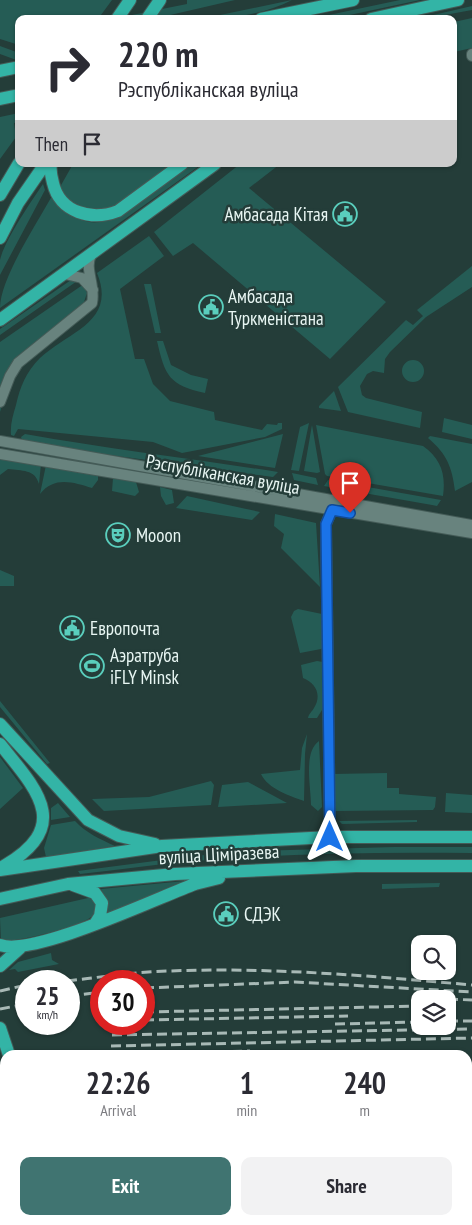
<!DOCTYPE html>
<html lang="en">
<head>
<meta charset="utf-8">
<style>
  :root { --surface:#fff; --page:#f2f2f3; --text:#2b2b33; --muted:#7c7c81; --accent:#407471 }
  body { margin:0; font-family:"PT Sans Narrow",sans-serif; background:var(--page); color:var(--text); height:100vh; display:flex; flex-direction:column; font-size:19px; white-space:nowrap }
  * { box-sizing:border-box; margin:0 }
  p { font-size:16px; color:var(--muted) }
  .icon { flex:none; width:28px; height:28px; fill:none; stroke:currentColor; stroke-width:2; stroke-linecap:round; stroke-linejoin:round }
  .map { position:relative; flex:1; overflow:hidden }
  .details { position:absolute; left:0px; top:1050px; width:472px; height:175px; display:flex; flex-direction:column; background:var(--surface); border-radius:15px 15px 0 0; box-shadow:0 1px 4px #0004 }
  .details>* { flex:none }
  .banner { position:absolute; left:15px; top:15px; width:442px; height:152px; border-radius:10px; box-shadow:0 1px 4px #0004; background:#fff; color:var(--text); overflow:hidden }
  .fabs { position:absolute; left:411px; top:935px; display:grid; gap:10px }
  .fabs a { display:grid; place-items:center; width:45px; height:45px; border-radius:10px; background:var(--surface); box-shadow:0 1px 4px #0004; font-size:25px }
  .speed { position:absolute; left:15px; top:970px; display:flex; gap:10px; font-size:25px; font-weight:700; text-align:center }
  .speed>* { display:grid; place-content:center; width:65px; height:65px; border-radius:50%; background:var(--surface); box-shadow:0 1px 4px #0004; line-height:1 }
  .speed small { font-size:12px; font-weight:400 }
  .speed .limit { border:8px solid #d22; background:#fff; color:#111 }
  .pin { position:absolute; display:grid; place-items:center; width:42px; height:42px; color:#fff; margin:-51px -21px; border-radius:50% 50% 50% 0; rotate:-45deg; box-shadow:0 0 5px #0007 }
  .pin .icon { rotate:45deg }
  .me { position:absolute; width:55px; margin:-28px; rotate:0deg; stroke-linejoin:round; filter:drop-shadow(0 0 4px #0008) }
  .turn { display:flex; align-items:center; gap:18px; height:105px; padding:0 20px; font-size:22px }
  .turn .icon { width:65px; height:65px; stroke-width:2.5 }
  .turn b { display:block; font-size:35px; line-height:42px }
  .then { display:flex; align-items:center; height:48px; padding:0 20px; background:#0003; gap:10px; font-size:19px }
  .eta { display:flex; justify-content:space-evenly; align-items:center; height:85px; text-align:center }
  .eta b { font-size:30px; font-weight:600; line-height:35px }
  .button { display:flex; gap:10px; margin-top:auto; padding:10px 20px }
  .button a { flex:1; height:58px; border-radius:10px; background:var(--accent); color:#fff; font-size:20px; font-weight:600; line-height:58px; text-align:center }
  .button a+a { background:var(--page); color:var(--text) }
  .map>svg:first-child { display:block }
  .green { fill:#255c55 }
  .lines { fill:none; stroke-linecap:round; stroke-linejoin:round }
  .street-casing { stroke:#445b57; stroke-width:12 }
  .primary-casing { stroke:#445b57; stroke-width:14 }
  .street { stroke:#68837e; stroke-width:10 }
  .primary { stroke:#33b4a6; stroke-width:12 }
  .rail { stroke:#a8b9b6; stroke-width:3; stroke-dasharray:10 5; stroke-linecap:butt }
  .route-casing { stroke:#114b97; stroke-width:12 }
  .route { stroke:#1a73e8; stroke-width:9 }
  .labels { text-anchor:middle; stroke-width:5; stroke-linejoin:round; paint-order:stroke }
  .poi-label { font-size:19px; fill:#e8f6f3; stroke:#243d39; text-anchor:start }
  .street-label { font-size:19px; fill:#e8f6f3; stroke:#243d39 }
</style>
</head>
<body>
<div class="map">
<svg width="472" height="1225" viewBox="0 0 472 1225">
  <rect width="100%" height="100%" fill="#243d39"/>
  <path class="green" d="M 0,0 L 112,0 L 98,19 L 19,19 L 19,45 L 0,39 Z
    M 187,0 L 235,0 L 153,19 L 112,19 L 187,4 Z
    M 292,0 C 266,14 230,19 201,19 Z
    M 400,0 L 420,0 L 331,19 L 310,19 Z
    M 472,6 L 472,10 L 423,19 L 429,16 Z
    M 472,18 L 472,48 L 454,52 L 454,22 Z
    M 0,46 L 19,53 L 19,61 L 0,54 Z
    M 19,113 L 19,122 L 14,123 L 16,137 L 0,159 L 0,117 Z
    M 73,164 L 174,164 C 160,174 131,199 117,206 C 95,215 70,208 60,187 Z
    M 192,164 L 202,164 L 0,308 C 0,279 37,223 52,196 C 86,234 104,227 142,200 C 158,188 175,176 192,164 Z
    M 240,164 L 280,164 L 249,188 L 386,302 L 330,359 L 193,243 L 173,256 L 154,232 Z
    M 43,184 L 45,190 L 0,275 C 0,271 0,264 0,260 C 5,239 31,202 43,184 Z
    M 149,236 L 164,256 L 120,289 L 135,359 L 144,359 L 153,384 L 170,401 L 214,412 L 215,420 L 262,430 L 267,424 L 277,425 L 278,423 L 282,423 L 282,429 L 265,437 L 182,453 L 153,442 L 18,429 L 14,436 L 11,435 C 10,425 13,415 16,405 C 20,387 26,372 40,358 C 69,331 117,322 97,273 Z
    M 472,266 L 472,287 L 426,317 L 390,352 L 385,359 L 384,373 L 373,371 L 367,374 L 360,386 L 362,395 L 366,398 L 422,412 L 420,428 L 348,412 L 338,387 L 406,320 L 413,325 L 423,316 L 417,310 Z
    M 80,279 L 0,335 L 0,329 L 71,280 Z
    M 84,284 L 87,293 L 83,305 L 11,376 L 0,412 L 0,342 Z
    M 144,284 L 151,284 L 161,333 L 155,333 Z
    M 163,341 L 171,365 L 191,375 L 208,379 L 205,393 C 169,385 165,376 157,341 Z
    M402 371a11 11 0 1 1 22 0a11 11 0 1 1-22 0Z
    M 334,391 L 341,411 L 319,408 L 319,406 Z
    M 444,418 L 472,425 L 472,439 L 442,432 Z
    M 309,423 L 299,471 L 291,470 L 300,427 Z
    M 312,425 L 320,472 L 317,473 L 304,471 Z
    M 316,425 L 423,446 C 441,459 446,474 443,496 L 327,476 L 325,474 Z
    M 25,434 C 109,449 194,459 278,472 L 273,477 L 95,453 L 22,440 L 21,437 Z
    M 283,434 L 275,468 L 198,456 Z
    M 430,436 L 472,444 L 472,482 L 455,491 C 452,467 447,454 428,438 Z
    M 0,458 L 41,464 L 39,484 C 35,469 22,471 8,469 L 0,475 Z
    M 46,465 L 98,474 L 98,480 L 92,488 C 73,482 54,476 40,494 Z
    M 292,473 L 316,478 L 318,485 L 294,480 Z
    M 113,478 L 136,482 L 139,492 L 135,496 L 112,491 Z
    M 328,480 L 441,500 L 437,506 L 432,505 L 324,486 Z
    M 160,487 L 172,490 L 174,503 L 166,505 L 161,496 Z
    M 187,496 L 260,512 L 252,520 L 176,508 Z
    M 275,514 L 316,523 L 320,587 L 281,548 L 284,534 L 274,526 Z
    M 0,570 L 14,576 L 14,586 L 0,586 Z
    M 298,609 L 322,614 L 324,646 L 321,649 L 300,653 L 291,617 L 294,611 Z
    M 317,661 L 323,662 L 324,666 L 322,710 L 317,718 L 308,718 C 309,713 312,712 314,708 C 322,695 316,683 303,678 L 301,665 Z
    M 0,701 L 50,763 L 47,764 L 0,707 Z
    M 307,734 L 305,754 L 304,801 C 290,796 268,789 261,774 L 300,770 L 302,748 Z
    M 319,741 L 322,807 L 318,811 L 311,805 C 311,787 303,752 319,741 Z
    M 0,757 L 23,788 L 0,809 Z
    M 387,773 L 387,788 L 399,788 L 399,794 L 436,797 L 435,807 L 433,810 L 334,811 L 333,774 Z
    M 211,781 L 214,785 L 211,805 L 104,811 L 92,799 L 149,797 Z
    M 248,782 L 287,803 L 218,807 L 222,785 Z
    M 446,793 L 472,795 L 472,813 L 445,812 Z
    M 58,803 L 70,817 L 51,820 L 51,808 Z
    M 417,820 L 417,822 L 342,824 L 339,821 Z
    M 75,821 C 86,833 100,839 115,846 L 46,857 L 44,848 L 51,825 Z
    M 394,847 L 472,847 L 472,853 C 379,852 287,853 194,861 C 156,864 118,870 80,874 L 78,871 L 193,856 L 255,851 Z
    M 185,881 L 108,914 L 106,901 L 101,889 Z
    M 440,883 L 439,887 L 382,889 L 382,884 Z
    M 88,898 L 92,898 L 97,904 L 95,914 C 81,928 22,940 1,942 L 0,918 Z
    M 51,953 L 52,960 L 59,964 L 18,972 L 15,969 L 9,970 L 18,962 Z
    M 0,1187 L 5,1203 L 5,1220 L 10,1220 L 12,1225 L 0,1225 Z"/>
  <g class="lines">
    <g class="street-casing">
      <path id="street" d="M 472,54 L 472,56
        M 65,274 L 82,278 L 93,290
        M 0,402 L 10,376 L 18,363 L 92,303 C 96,286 84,269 91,255
        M 0,441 L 472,525
        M 0,454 L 472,533
        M 330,837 L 326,524 L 332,510"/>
    </g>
    <g class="primary-casing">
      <path id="primary" d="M 117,19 L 130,0
        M 147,19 L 160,0
        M 261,19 L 353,0
        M 371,19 L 458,0
        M 0,71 L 19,67
        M 0,99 L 19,95
        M 51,164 C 50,170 51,176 53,183 C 60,213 92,221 118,211 L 182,164
        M 0,195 L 19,163
        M 0,238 L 18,203 L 45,164
        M 0,320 L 215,164
        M 0,724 L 88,820 L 119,836 L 155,844
        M 0,744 C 37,790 73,826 4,866
        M 0,870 L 162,846 L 330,837 L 472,837
        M 73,885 L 95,893 L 102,903 L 100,916 L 95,924
        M 0,899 L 68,884 L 175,874 L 356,866 L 472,866
        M 0,945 C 33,957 157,898 195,884 L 219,878
        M 0,966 L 20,948
        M 0,1028 L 9,1055
        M 0,1117 L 5,1133
        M 32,1220 L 34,1225
        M 62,1220 L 64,1225"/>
    </g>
    <use href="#street" class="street"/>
    <use href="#primary" class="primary"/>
    <path class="rail" d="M 67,981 C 101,977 135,972 169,971 C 270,967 372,976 472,985
      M 144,988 L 295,982 L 472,992
      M 0,991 L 26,985
      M 69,996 L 101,992
      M 448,999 L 472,1000
      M 0,1009 L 26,1004
      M 144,1012 L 420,1006
      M 144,1020 L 348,1016
      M 448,1021 L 472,1021
      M 335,1024 L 420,1022
      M 112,1035 L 472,1029
      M 111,1046 L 472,1038
      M 112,1054 L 250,1051
      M 468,1064 L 472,1064
      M 0,1080 L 5,1080
      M 177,1225 L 177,1220"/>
  </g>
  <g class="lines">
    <g class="route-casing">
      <path id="route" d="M 330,837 L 326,524 L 332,510 L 350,513"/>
    </g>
    <use href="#route" class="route"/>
  </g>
  <defs>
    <g id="civic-ring" transform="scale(1.25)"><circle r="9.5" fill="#243d39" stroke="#5acebd" stroke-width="1.5"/><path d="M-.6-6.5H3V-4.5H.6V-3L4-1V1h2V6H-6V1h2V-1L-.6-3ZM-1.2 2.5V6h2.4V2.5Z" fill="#5acebd"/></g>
    <g id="theatre-ring" transform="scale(1.25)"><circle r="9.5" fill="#243d39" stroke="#5acebd" stroke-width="1.5"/><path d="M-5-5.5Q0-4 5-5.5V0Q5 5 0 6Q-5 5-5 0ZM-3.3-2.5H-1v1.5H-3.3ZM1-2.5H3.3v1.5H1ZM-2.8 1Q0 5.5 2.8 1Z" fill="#5acebd"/></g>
    <g id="stadium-ring" transform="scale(1.25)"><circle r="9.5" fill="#243d39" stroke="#5acebd" stroke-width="1.5"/><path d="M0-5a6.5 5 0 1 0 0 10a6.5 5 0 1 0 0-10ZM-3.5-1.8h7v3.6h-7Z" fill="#5acebd"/></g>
  </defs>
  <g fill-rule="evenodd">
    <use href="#civic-ring" x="345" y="214"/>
    <use href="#civic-ring" x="211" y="307"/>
    <use href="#theatre-ring" x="118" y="535"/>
    <use href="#civic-ring" x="72" y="628"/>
    <use href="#stadium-ring" x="92" y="666"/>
    <use href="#civic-ring" x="226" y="914"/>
  </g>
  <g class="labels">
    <g class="poi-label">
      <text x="328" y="221" text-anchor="end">Амбасада Кітая</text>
      <text x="228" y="303">Амбасада<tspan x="228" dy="22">Туркменістана</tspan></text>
      <text x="136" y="542">Mooon</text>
      <text x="90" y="635">Европочта</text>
      <text x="110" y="662">Аэратруба<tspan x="110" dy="22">iFLY Minsk</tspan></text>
      <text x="244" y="921">СДЭК</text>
    </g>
    <g class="street-label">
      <text transform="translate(223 474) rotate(10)" y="7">Рэспубліканская вуліца</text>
      <text transform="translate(219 854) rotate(-3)" y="7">вуліца Ціміразева</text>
    </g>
  </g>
</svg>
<div class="fabs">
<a><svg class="icon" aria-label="search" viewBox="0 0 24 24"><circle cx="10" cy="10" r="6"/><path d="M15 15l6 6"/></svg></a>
<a><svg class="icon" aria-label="layers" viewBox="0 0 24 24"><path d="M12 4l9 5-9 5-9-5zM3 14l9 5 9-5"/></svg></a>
</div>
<div class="speed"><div>25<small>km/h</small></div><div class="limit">30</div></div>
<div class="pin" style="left:350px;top:513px;background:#d93025"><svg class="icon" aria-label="arrive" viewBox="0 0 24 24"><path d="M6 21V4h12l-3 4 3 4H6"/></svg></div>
<svg class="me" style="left:330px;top:837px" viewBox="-20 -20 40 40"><path d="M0-17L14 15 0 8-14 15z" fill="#1a73e8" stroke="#fff" stroke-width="4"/></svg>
<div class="banner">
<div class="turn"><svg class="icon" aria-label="right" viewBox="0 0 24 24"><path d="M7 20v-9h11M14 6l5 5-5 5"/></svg><div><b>220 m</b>Рэспубліканская вуліца</div></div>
<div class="then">Then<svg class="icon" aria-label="arrive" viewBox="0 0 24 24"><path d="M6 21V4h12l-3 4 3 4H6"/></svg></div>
</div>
<section class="details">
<div class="eta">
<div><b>22:26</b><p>Arrival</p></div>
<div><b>1</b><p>min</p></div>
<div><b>240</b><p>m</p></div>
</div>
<div class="button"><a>Exit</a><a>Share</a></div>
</section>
</div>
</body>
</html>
